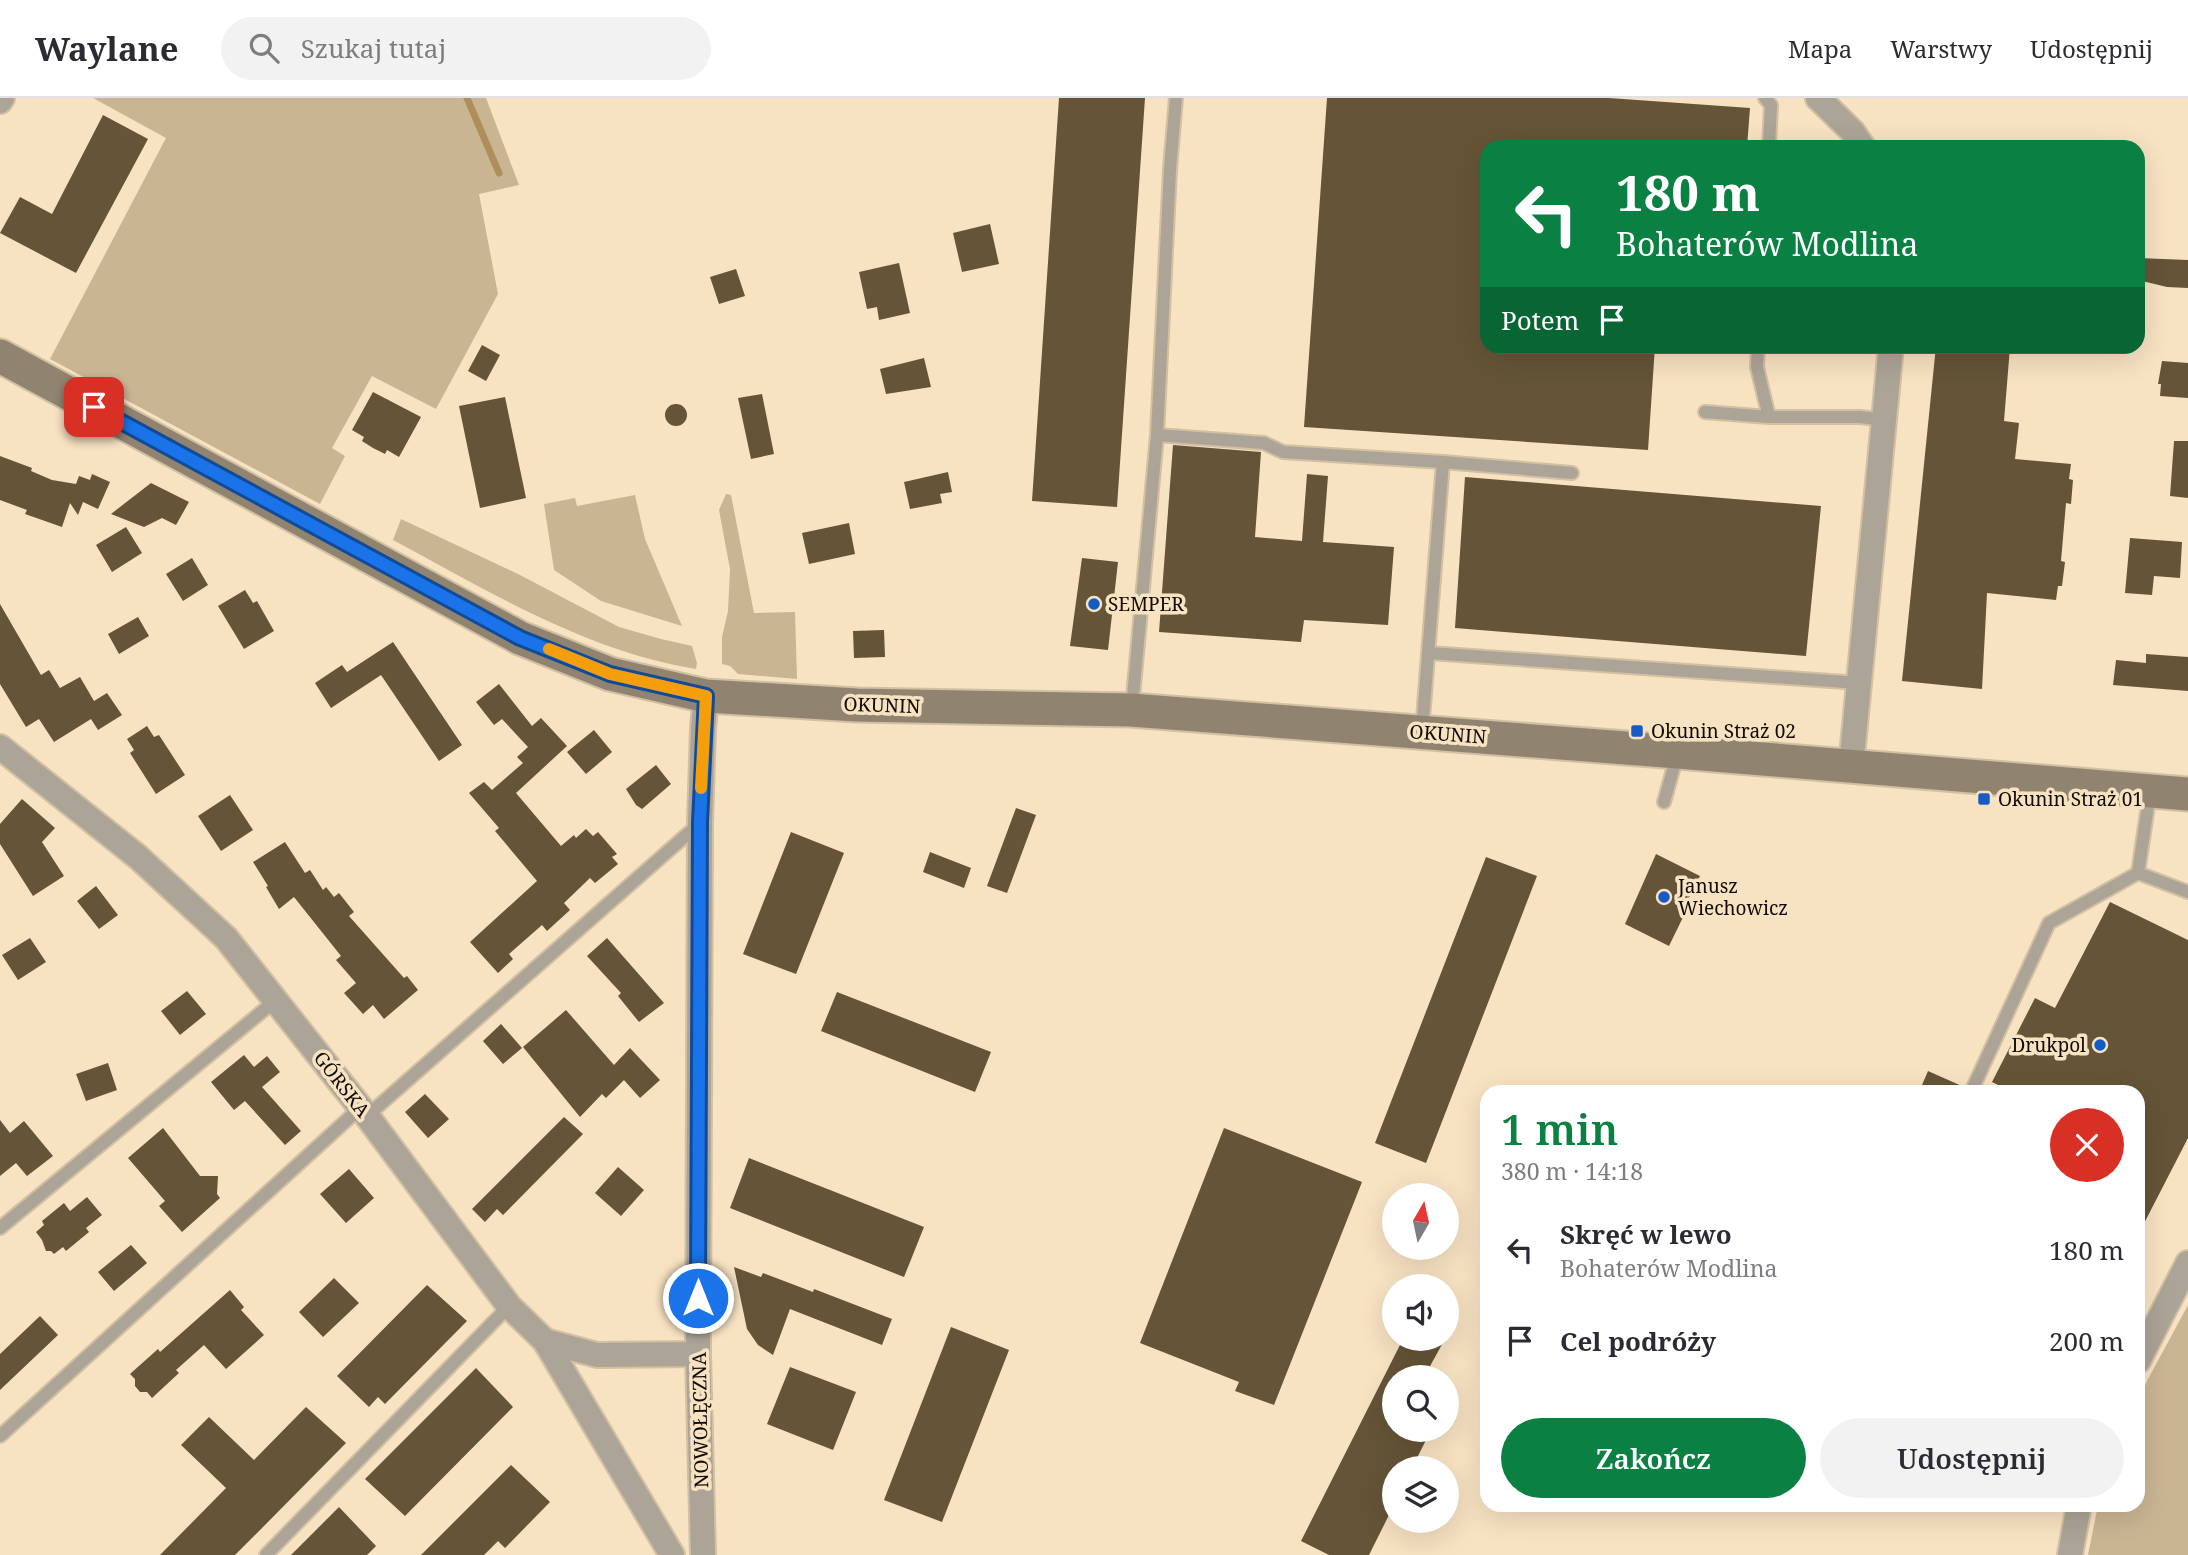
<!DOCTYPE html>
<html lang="pl">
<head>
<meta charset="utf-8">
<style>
  :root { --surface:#fff; --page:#f2f2f3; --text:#2b2b33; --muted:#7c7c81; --line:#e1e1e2; --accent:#0b8043 }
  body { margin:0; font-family:"Noto Serif",serif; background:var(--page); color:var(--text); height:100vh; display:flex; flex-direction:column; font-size:26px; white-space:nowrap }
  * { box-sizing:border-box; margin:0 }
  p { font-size:23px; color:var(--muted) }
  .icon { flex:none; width:38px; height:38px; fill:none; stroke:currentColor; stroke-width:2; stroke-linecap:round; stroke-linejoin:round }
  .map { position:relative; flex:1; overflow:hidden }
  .side { position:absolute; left:1480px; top:987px; width:665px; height:427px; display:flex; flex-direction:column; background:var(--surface); border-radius:21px; box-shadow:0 7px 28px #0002 }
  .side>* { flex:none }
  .hud { position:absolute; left:1480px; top:42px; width:665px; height:214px; border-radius:21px; box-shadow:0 7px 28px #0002; background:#0b8043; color:#fff; overflow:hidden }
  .needle { width:46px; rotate:9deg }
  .controls { position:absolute; left:1382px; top:1085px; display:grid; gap:14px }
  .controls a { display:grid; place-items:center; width:77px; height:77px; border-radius:50%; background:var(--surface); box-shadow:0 7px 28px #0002; font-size:35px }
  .pin { position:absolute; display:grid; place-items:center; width:60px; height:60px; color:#fff; margin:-30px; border-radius:14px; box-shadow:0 4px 10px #0006 }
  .me { position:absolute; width:77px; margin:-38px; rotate:0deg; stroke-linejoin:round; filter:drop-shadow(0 0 5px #0008) }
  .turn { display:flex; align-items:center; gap:24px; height:147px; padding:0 21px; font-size:32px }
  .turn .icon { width:91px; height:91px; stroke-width:2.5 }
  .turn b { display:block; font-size:49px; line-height:60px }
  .then { display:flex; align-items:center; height:66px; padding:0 21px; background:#0003; gap:14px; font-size:26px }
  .round { display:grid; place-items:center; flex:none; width:74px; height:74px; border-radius:37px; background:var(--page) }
  .summary { display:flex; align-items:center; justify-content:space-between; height:119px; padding:0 21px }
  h1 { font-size:42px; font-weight:600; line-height:52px; color:var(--accent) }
  .action { display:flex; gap:14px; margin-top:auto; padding:14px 21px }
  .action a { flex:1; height:80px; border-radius:42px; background:var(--accent); color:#fff; font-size:28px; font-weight:600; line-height:80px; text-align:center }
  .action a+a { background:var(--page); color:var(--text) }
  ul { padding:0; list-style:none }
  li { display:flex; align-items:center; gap:21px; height:91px; padding:0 21px }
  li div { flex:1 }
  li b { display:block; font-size:26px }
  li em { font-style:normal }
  header { display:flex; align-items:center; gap:42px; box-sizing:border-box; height:98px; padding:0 35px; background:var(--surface); border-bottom:2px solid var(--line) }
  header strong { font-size:33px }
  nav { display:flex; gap:38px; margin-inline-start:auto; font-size:24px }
  .search { width:490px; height:63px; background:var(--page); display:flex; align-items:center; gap:18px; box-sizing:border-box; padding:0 24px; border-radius:38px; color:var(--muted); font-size:26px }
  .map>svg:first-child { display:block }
  .green { fill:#cab593 }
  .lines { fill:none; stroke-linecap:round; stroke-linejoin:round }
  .stream { stroke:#ae8f5b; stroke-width:7 }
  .building { fill:#655437 }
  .lane-casing { stroke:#d2c0a3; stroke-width:16 }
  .street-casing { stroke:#d2c0a3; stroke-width:28 }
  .secondary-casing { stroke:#d2c0a3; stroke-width:37 }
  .lane { stroke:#aca496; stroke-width:12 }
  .street { stroke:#aca496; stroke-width:24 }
  .secondary { stroke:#908470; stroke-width:33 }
  .route-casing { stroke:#114b97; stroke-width:18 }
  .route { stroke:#1a73e8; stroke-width:12 }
  .slow { stroke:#f59e0b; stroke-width:12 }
  .poi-dot { fill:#165cc7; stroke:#f7e2c2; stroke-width:2.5 }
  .labels { text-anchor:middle; stroke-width:7; stroke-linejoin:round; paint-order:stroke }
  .poi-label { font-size:19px; fill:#110b02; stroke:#f7e2c2; text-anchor:start }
  .street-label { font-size:19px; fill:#110b02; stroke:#f7e2c2 }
</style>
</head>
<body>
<header>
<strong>Waylane</strong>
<div class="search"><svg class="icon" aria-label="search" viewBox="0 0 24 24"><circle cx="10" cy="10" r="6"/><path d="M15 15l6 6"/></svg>Szukaj tutaj</div>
<nav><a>Mapa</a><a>Warstwy</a><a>Udostępnij</a></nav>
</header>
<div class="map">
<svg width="2188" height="1457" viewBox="0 0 2188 1457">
  <rect width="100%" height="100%" fill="#f7e2c2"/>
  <path class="green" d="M 93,0 L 486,0 L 519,87 L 479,96 L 498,196 L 436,311 L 372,278 L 332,350 L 345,358 L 320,406 L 50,261 L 166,40 Z
    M 726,396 L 731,397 L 754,515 L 795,514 L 797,581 L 738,576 L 730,568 L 722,566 L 722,539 L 728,513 L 730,471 L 719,412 Z
    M 635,397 L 645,441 L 682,528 L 601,503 L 554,472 L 544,406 L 575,400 L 577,408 Z
    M 401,421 L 520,477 L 619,529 L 661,541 L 692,548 L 697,565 L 696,571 C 586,553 490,494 393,442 Z
    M 2188,1207 L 2188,1457 L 2088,1457 L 2098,1407 L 2138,1407 L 2139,1303 L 2147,1283 Z"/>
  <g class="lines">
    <path class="stream" d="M 467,0 L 499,75"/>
  </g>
  <path class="building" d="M 1059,0 L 1145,0 L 1117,409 L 1032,403 Z
    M 1327,0 L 1609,0 L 1750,10 L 1747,49 L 1488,49 L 1488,248 L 1655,248 L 1648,352 L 1304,329 Z
    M 103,17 L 148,41 L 76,175 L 0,135 L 20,99 L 52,116 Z
    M 990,126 L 999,166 L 962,174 L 953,135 Z
    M 2138,160 L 2188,162 L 2188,190 L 2167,189 L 2138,182 Z
    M 899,165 L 910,215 L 879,222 L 877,209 L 867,211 L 859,174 Z
    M 736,171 L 745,198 L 719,206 L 710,179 Z
    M 482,247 L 500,257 L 486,283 L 468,273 Z
    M 1936,248 L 2010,249 L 2004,323 L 2019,325 L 2015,361 L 2071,366 L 2069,381 L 2073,382 L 2071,406 L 2066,405 L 2061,463 L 2065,464 L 2062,488 L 2058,488 L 2056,502 L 1987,495 L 1982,591 L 1902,583 Z
    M 924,260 L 931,289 L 886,296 L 880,271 Z
    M 2162,263 L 2188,265 L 2188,300 L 2160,298 L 2161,286 L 2158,286 Z
    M 373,294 L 421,319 L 399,359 L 387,352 L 385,356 L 373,350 L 362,343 L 364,339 L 352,332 Z
    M 762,296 L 774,356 L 751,361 L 738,300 Z
    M 505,299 L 526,400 L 480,410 L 459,308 Z
    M665 317a11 11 0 1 1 22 0a11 11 0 1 1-22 0Z
    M 2174,343 L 2188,343 L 2188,400 L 2170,398 Z
    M 1173,347 L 1261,354 L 1255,439 L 1302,443 L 1307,376 L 1328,378 L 1323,444 L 1394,449 L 1388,527 L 1304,522 L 1301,544 L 1159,534 Z
    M 0,358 L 32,370 L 31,373 L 52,382 L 76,386 L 79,378 L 90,382 L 92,376 L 110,384 L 98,411 L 83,404 L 78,417 L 70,405 L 62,429 L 25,416 L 27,412 L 0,402 Z
    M 948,374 L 952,394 L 940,396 L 942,405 L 910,411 L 904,384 Z
    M 1465,379 L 1821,408 L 1806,558 L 1455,530 Z
    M 151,385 L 189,404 L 176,427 L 162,420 L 144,429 L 111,416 Z
    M 849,425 L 855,456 L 809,466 L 802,435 Z
    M 126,429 L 142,455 L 112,474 L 96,447 Z
    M 2130,440 L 2182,444 L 2180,480 L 2154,478 L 2152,497 L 2125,495 Z
    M 192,460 L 208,487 L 183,503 L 166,476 Z
    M 1082,460 L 1118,464 L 1108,552 L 1070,548 Z
    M 245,492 L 253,505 L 257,503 L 274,533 L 244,551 L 218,508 Z
    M 0,506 L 41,577 L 49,572 L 60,590 L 80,579 L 94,603 L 107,595 L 122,617 L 98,632 L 91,621 L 54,644 L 39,621 L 26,629 L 0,586 Z
    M 138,519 L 149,538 L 119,556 L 108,536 Z
    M 884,532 L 885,559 L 854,560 L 853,533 Z
    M 393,544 L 462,647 L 439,663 L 381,577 L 331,610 L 315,585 L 342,567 L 347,574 Z
    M 2146,556 L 2188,559 L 2188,593 L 2113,587 L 2116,562 L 2146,565 Z
    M 499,586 L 532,628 L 541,620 L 567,648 L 516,695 L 561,748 L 574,737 L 576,740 L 586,731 L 593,738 L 598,734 L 617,756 L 612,759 L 618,766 L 595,785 L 590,780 L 564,805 L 570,812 L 547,833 L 542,827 L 509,856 L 513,861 L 498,875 L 470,844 L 537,783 L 495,733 L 499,730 L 469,695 L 484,684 L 492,692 L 523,665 L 517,659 L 528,649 L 502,621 L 494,627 L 476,604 Z
    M 147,628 L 154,639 L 159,637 L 185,677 L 156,696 L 130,655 L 134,652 L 127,641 Z
    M 594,632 L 612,654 L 586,676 L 567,654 Z
    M 656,667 L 671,686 L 642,711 L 636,707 L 626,691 Z
    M 230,697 L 253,732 L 221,753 L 198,718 Z
    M 22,701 L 55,730 L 42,744 L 64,778 L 33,798 L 0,746 L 0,726 Z
    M 1016,710 L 1036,717 L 1007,795 L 987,788 Z
    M 791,734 L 844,755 L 796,876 L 743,856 Z
    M 285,744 L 305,775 L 310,772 L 323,792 L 326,789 L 334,799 L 339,795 L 354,814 L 349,818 L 404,880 L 407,878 L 418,892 L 384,921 L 373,907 L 363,916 L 344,895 L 356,885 L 336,862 L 341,858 L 294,799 L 279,811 L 266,789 L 268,788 L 253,764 Z
    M 930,754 L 971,770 L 964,790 L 923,774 Z
    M 1656,756 L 1700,778 L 1685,808 L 1688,809 L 1669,848 L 1625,826 Z
    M 1486,759 L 1537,778 L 1426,1065 L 1375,1045 Z
    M 96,788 L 118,817 L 99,831 L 77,803 Z
    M 2110,804 L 2188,842 L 2188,1040 L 2138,1137 L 2138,994 L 2012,994 L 1992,984 L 2035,900 L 2055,910 Z
    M 30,840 L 46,864 L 18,882 L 2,857 Z
    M 607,840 L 664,905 L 639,924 L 618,898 L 621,895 L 587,858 Z
    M 187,893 L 206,916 L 180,937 L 161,913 Z
    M 837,894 L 991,954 L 975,994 L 821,933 Z
    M 566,912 L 614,967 L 630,950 L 660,982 L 640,1000 L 624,982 L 606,1000 L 602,996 L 580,1019 L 523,949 Z
    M 501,926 L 522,950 L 503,966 L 483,943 Z
    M 244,957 L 254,969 L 267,958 L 280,974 L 262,989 L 301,1033 L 285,1047 L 245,1003 L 234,1012 L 211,984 Z
    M 108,965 L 117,992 L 86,1003 L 76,976 Z
    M 1928,973 L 1964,989 L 1962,994 L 1919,994 Z
    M 425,996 L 449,1021 L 428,1040 L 405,1014 Z
    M 564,1019 L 583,1036 L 503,1117 L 497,1111 L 485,1124 L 472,1111 Z
    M 0,1022 L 10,1035 L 24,1023 L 53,1058 L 27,1078 L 16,1065 L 0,1078 Z
    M 163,1030 L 200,1078 L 218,1078 L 217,1096 L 220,1100 L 182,1134 L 159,1108 L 165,1103 L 128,1060 Z
    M 1224,1030 L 1362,1084 L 1274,1307 L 1235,1293 L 1239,1284 L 1140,1245 Z
    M 749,1060 L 924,1129 L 904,1179 L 730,1110 Z
    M 618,1069 L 644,1092 L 621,1118 L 595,1095 Z
    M 349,1071 L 374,1100 L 346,1125 L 320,1096 Z
    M 87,1099 L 102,1117 L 86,1130 L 89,1134 L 66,1153 L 63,1149 L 54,1156 L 51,1153 L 46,1153 L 42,1142 L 36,1134 L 44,1127 L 42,1123 L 64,1105 L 70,1113 Z
    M 131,1147 L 147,1165 L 114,1193 L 98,1174 Z
    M 734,1169 L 761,1179 L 763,1175 L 813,1194 L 814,1191 L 892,1221 L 882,1247 L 790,1211 L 773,1257 L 758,1247 L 747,1231 Z
    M 334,1180 L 359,1205 L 323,1239 L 299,1214 Z
    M 427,1187 L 467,1223 L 385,1306 L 378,1299 L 369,1309 L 337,1278 Z
    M 230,1192 L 244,1209 L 241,1212 L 264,1237 L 226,1271 L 204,1247 L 176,1272 L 179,1275 L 152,1300 L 147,1294 L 140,1294 L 135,1288 L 135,1281 L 130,1276 L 158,1251 L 160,1254 Z
    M 40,1218 L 58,1237 L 0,1292 L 0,1256 Z
    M 951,1229 L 1009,1252 L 942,1424 L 884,1402 Z
    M 1403,1241 L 1445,1241 L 1424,1279 L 1395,1279 L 1395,1332 L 1431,1332 L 1412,1370 L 1395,1370 L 1395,1405 L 1369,1457 L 1329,1457 L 1301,1443 Z
    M 790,1269 L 856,1294 L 833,1352 L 767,1326 Z
    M 476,1270 L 513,1309 L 405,1418 L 365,1381 Z
    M 306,1309 L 346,1345 L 264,1428 L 235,1457 L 160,1457 L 226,1390 L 181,1347 L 209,1319 L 254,1362 Z
    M 511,1367 L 550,1404 L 505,1450 L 498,1443 L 484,1457 L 421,1457 Z
    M 339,1409 L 376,1448 L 367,1457 L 291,1457 Z"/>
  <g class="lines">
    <g class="lane-casing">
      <path id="lane" d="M 1765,0 L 1771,7 L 1769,49
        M 1758,248 L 1757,269 L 1769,319
        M 1705,314 L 1769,319 L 1860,319 L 1885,322
        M 1157,337 L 1264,345 L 1283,354 L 1443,364 L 1572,375
        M 1429,555 L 1859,585
        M 1132,610 L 1157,337 L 1170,71 L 1176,0
        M 1422,634 L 1443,364
        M 2150,694 L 2138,775 L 2188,794
        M 1664,704 L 1678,654
        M 1971,994 L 2049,825 L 2138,775
        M 367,1018 L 700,725
        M 0,1130 L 276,902
        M 0,1338 L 360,1010
        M 266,1457 L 509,1208"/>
    </g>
    <g class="street-casing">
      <path id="street" d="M 1818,0 L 1852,33 L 1863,49
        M 0,3 L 2,0
        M 0,649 L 138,759 L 226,840 L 367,1018 L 509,1208 L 545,1243 L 597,1257 L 698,1256
        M 1851,669 L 1891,248
        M 545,1243 L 672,1457
        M 2138,1263 L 2188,1165
        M 703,1457 L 698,1256 L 700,724 L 703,630 L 706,598
        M 2070,1457 L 2079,1407"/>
    </g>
    <g class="secondary-casing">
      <path id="secondary" d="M 0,258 L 520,540 L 610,576 L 706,598 L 857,607 L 1131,612 L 1678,654 L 2188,696"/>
    </g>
    <use href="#lane" class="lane"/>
    <use href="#street" class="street"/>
    <use href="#secondary" class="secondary"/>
  </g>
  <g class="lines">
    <g class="route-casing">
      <path id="route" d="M 94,309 L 520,540 L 610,576 L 706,598 L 700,724 L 698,1200"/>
    </g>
    <use href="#route" class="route"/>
    <path class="slow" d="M 549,551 L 610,576 L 706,598 L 701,690"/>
  </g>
  <g class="poi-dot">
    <circle cx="1094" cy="506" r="7"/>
    <rect x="1630" y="626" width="14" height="14" rx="3.5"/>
    <rect x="1977" y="694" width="14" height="14" rx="3.5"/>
    <circle cx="1664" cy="799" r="7"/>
    <circle cx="2100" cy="947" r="7"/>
  </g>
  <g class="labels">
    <g class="poi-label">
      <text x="1108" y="513">SEMPER</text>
      <text x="1651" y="640">Okunin Straż 02</text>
      <text x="1998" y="708">Okunin Straż 01</text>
      <text x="1678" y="795">Janusz<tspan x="1678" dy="22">Wiechowicz</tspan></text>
      <text x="2086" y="954" text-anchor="end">Drukpol</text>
    </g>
    <g class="street-label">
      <text transform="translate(882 607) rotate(2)" y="7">OKUNIN</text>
      <text transform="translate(1448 636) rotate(4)" y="7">OKUNIN</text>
      <text transform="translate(342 986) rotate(52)" y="7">GÓRSKA</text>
      <text transform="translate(700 1322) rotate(-91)" y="7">NOWOŁĘCZNA</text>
    </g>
  </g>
</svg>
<div class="controls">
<a><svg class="needle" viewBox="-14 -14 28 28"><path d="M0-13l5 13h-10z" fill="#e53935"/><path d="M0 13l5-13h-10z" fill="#7c7c81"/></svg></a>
<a><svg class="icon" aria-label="sound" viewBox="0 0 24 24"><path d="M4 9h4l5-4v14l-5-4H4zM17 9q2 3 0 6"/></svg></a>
<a><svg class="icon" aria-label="search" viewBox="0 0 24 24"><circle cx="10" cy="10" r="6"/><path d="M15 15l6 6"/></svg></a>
<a><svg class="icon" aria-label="layers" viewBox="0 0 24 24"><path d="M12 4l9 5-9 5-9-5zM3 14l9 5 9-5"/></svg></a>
</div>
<div class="pin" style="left:94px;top:309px;background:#d93025"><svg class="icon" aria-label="arrive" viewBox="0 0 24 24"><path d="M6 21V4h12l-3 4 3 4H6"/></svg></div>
<svg class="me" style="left:698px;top:1200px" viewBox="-20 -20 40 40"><circle r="17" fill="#1a73e8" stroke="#fff" stroke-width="3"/><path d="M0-11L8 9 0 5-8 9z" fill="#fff"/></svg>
<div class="hud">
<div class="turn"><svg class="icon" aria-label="left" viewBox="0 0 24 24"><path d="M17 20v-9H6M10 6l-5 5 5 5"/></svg><div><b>180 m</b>Bohaterów Modlina</div></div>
<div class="then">Potem<svg class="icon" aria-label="arrive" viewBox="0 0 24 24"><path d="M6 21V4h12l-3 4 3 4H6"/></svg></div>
</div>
<section class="side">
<div class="summary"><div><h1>1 min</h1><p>380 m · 14:18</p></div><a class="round" style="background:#d93025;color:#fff"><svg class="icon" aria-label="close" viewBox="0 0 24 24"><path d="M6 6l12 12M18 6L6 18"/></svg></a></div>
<ul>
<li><svg class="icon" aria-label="left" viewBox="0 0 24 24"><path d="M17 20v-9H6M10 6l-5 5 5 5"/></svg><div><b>Skręć w lewo</b><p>Bohaterów Modlina</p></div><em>180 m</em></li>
<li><svg class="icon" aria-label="arrive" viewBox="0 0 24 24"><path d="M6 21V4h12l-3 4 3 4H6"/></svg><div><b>Cel podróży</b></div><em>200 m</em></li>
</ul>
<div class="action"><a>Zakończ</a><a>Udostępnij</a></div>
</section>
</div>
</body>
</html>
